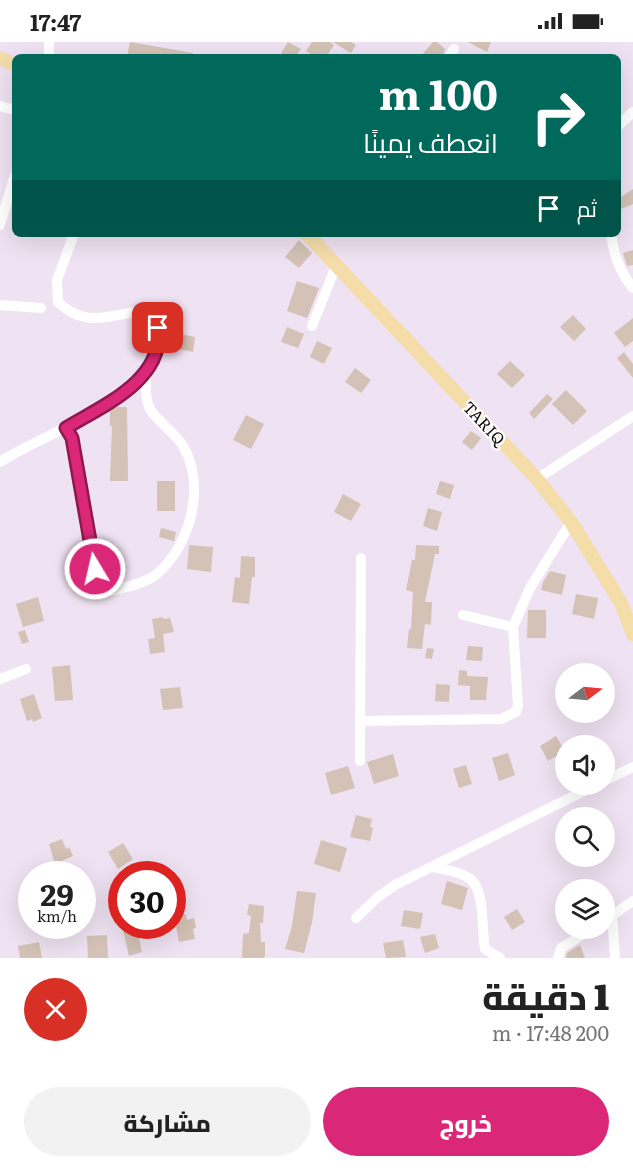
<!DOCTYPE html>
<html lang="ar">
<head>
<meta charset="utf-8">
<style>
  :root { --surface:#fff; --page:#f2f2f2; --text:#222; --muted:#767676; --accent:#db2777 }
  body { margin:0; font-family:Literata,Cairo,serif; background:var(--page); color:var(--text); direction:rtl; height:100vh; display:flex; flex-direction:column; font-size:22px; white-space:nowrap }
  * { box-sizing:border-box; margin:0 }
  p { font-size:20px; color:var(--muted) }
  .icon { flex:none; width:33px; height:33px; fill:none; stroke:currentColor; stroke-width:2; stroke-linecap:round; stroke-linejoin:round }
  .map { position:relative; height:916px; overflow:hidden; direction:ltr }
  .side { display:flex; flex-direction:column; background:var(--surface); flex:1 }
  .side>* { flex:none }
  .top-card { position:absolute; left:12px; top:12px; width:609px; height:183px; border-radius:9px; box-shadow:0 6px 24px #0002; direction:rtl; background:#00695c; color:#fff; overflow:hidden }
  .needle { width:39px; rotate:74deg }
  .tools { position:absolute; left:555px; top:621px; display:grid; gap:12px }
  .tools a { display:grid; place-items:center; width:60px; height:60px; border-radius:50%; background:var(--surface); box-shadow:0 6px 24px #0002; font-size:30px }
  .speed { position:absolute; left:18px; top:819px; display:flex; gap:12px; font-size:30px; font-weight:700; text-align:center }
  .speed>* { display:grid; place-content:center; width:78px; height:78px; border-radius:50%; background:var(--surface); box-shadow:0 6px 24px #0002; line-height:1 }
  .speed small { font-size:15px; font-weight:400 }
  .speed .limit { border:9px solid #d22; background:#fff; color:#111 }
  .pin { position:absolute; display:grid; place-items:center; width:51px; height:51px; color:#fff; margin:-26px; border-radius:12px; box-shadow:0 3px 9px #0006 }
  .me { position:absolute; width:66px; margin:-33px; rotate:351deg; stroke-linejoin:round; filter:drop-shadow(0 0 4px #0008) }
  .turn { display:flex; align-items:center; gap:21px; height:126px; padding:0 24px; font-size:27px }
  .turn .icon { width:78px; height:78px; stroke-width:2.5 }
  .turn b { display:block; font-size:42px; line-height:51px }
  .then { display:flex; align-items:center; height:57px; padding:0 24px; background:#0003; gap:12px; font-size:22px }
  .round { display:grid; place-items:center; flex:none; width:63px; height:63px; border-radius:32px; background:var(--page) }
  .headline { display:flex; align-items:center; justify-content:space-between; height:102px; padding:0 24px }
  h1 { font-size:36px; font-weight:800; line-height:45px }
  .action { display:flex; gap:12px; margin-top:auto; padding:12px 24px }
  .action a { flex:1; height:69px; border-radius:36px; background:var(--accent); color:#fff; font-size:24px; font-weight:800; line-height:69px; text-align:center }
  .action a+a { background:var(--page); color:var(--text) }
  .status { display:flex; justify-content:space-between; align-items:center; height:42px; padding:0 30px; background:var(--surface); direction:ltr }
  .status svg { height:16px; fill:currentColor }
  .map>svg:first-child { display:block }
  .building { fill:#d3c2b5 }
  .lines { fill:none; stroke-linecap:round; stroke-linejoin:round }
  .minor { stroke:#fff; stroke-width:10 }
  .major { stroke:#f4dda9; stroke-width:14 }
  .route-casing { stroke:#8e194d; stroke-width:15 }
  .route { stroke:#db2777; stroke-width:10 }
  .labels { text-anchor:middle; stroke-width:4.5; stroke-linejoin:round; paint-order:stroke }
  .street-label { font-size:16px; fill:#130e14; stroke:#fff }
</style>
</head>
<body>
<div class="status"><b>17:47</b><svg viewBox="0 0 49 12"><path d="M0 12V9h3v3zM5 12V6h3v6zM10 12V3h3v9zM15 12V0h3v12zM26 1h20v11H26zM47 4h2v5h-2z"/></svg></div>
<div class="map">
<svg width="633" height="916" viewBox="0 0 633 916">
  <rect width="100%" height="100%" fill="#efe2f2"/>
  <path class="building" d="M 130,0 L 193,11 L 192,15 L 127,15 Z
    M 288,0 L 301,7 L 295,15 L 286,15 L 281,11 Z
    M 312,0 L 330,0 L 334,3 L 326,15 L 316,15 L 306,9 Z
    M 333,0 L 351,0 L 356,3 L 351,11 Z
    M 433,0 L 437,0 L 445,7 L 442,15 L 420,15 Z
    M 468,0 L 491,0 L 487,10 Z
    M 633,147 L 633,162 L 621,167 L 621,155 Z
    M 299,198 L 312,211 L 299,226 L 285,215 Z
    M 633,208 L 633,223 L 627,224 L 623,211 Z
    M 297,239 L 319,246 L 307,276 L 287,269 Z
    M 573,273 L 586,287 L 574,299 L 560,285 Z
    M 633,276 L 633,299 L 625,305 L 614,291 Z
    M 287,285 L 304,292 L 298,306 L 281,300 Z
    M 180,292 L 195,295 L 193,310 L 178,307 Z
    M 317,299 L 332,306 L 324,322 L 310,315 Z
    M 624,310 L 633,322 L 633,336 L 617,316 Z
    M 510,319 L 525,333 L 512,346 L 497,332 Z
    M 355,326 L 371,338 L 361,351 L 345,340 Z
    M 566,348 L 587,369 L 573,383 L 552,362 Z
    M 547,352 L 553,357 L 534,377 L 529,371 Z
    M 117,365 L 127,365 L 128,439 L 110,439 L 112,384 L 110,384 L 110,369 Z
    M 246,373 L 264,382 L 251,407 L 233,398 Z
    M 471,389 L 481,396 L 472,408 L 462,400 Z
    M 157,439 L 175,439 L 175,469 L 157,469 Z
    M 440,439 L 454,443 L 450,457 L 436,452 Z
    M 343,452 L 361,462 L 351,479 L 334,470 Z
    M 428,466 L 442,470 L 437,489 L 423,484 Z
    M 161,486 L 176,490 L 174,499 L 159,495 Z
    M 189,503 L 213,505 L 211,530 L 187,527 Z
    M 416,503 L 439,504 L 439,512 L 435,512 L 425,560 L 432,560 L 431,583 L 425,582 L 422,607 L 407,606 L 409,587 L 411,587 L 413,550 L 406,548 L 412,518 L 415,518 Z
    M 110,509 L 118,510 L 118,521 L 110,521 Z
    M 241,514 L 255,515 L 255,535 L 252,535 L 249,562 L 232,560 L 235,535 L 240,536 Z
    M 550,529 L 566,533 L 562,553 L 541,548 L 543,540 Z
    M 576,552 L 598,556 L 594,577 L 572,572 Z
    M 38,555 L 44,579 L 23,585 L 16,562 Z
    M 528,568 L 546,568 L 546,596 L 527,596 Z
    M 163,575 L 163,577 L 170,576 L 174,590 L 163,592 L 165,610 L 150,612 L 148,597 L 155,596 L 152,577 Z
    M 25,588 L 29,600 L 22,602 L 18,590 Z
    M 468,604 L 483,605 L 482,619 L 466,618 Z
    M 427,606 L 434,607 L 432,617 L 425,616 Z
    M 70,623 L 73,658 L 55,659 L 52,625 Z
    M 459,628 L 467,629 L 467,634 L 488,635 L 486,658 L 470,658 L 470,644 L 458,643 Z
    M 436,642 L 450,643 L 449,660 L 435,659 Z
    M 180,645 L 183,666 L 163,668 L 160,647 Z
    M 34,652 L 42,676 L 33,680 L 32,677 L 27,679 L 20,657 Z
    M 556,694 L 565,709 L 548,719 L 540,704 Z
    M 508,711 L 515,733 L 499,739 L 492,716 Z
    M 393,712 L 399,734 L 374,742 L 367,720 Z
    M 466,723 L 472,742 L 459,746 L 453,727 Z
    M 348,724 L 355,746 L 331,753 L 325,731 Z
    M 356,773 L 372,777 L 370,785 L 373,786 L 370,799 L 350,795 Z
    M 62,797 L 66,807 L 69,805 L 73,814 L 55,822 L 49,802 Z
    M 321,798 L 347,806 L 340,830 L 314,822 Z
    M 123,801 L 133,817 L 118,827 L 108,810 Z
    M 447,839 L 468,846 L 462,868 L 441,862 Z
    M 297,849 L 316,851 L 312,880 L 304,911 L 285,907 L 292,884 Z
    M 249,862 L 264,864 L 263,881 L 260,881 L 261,900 L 265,900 L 265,914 L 263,916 L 242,916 L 243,892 L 249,891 L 251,874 L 247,873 Z
    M 517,867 L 525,880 L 512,888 L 504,875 Z
    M 404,868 L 423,871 L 420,887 L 401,884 Z
    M 186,872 L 187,878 L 194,876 L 196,886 L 193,887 L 195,897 L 179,900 L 174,874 Z
    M 122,884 L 157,884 L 159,891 L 139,896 L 142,910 L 129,914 Z
    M 435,892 L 439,906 L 425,911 L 420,895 Z
    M 107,893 L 108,916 L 88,916 L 87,894 Z
    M 403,898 L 406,915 L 386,916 L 383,901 Z
    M 39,900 L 42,916 L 20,916 L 18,904 Z
    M 580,903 L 585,916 L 566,916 L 567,911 Z"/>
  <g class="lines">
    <path class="minor" d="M 49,15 L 49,0
      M 449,15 L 454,7
      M 0,64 L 15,68
      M 618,84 L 633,70
      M 0,183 L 15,133
      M 611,192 C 614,213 619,229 633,246
      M 0,263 L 41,266
      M 312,284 L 336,224
      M 66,386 L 72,396 L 95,527 L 101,544 L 111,549 C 126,545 147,541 158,531 C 191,502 206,443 183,404 C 175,391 161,382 152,370 C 144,359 146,342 146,330
      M 0,420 C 46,390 139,363 157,307 C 163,290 158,278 143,268 C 111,274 84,286 58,260 L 57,238 L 74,192
      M 537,437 L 633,374
      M 463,573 L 513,585 L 530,546 L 571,480
      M 0,637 L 26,627
      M 360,679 L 501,677 L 516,670 L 518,663 L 513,585
      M 360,719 L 361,516
      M 604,739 L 633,725
      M 433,825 C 445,828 459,829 469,836 C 486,847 481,888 485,907 L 500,916
      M 612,873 L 615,916
      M 356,876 L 378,855 L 395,843 L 598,742
      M 604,879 L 633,859
      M 558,916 L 561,906 L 593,886"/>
    <path class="major" d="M 0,16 L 15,23
      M 307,192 L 537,437 L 571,480 L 621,561 L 633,592"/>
  </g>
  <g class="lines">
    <g class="route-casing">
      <path id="route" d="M 95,527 L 72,396 L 66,386 C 102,364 165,338 158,286"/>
    </g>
    <use href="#route" class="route"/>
  </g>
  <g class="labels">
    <g class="street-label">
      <text transform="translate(484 381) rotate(47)" y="6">TARIQ</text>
    </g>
  </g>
</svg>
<div class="tools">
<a><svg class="needle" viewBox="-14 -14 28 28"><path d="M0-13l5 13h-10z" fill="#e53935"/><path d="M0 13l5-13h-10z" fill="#767676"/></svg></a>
<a><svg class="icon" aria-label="sound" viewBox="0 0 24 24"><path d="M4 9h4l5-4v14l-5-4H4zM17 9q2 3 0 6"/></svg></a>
<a><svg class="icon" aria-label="search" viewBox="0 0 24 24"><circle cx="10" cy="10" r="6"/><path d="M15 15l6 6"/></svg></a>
<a><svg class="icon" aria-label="layers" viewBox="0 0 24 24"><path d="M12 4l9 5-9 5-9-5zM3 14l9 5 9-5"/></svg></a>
</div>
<div class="speed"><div>29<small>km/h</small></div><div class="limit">30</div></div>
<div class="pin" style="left:158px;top:286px;background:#d93025"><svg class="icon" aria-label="arrive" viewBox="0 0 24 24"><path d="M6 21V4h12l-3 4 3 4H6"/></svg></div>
<svg class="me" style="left:95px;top:527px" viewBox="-20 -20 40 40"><circle r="17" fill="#db2777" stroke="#fff" stroke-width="3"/><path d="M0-11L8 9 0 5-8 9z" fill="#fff"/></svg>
<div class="top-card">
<div class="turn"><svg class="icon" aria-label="right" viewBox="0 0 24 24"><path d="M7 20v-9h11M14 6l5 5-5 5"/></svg><div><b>100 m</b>انعطف يمينًا</div></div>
<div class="then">ثم<svg class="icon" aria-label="arrive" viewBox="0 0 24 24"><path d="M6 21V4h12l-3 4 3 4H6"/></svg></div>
</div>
</div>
<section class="side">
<div class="headline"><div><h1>1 دقيقة</h1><p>200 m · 17:48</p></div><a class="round" style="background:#d93025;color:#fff"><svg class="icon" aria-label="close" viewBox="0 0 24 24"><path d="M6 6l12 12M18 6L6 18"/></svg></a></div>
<div class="action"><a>خروج</a><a>مشاركة</a></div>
</section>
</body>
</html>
